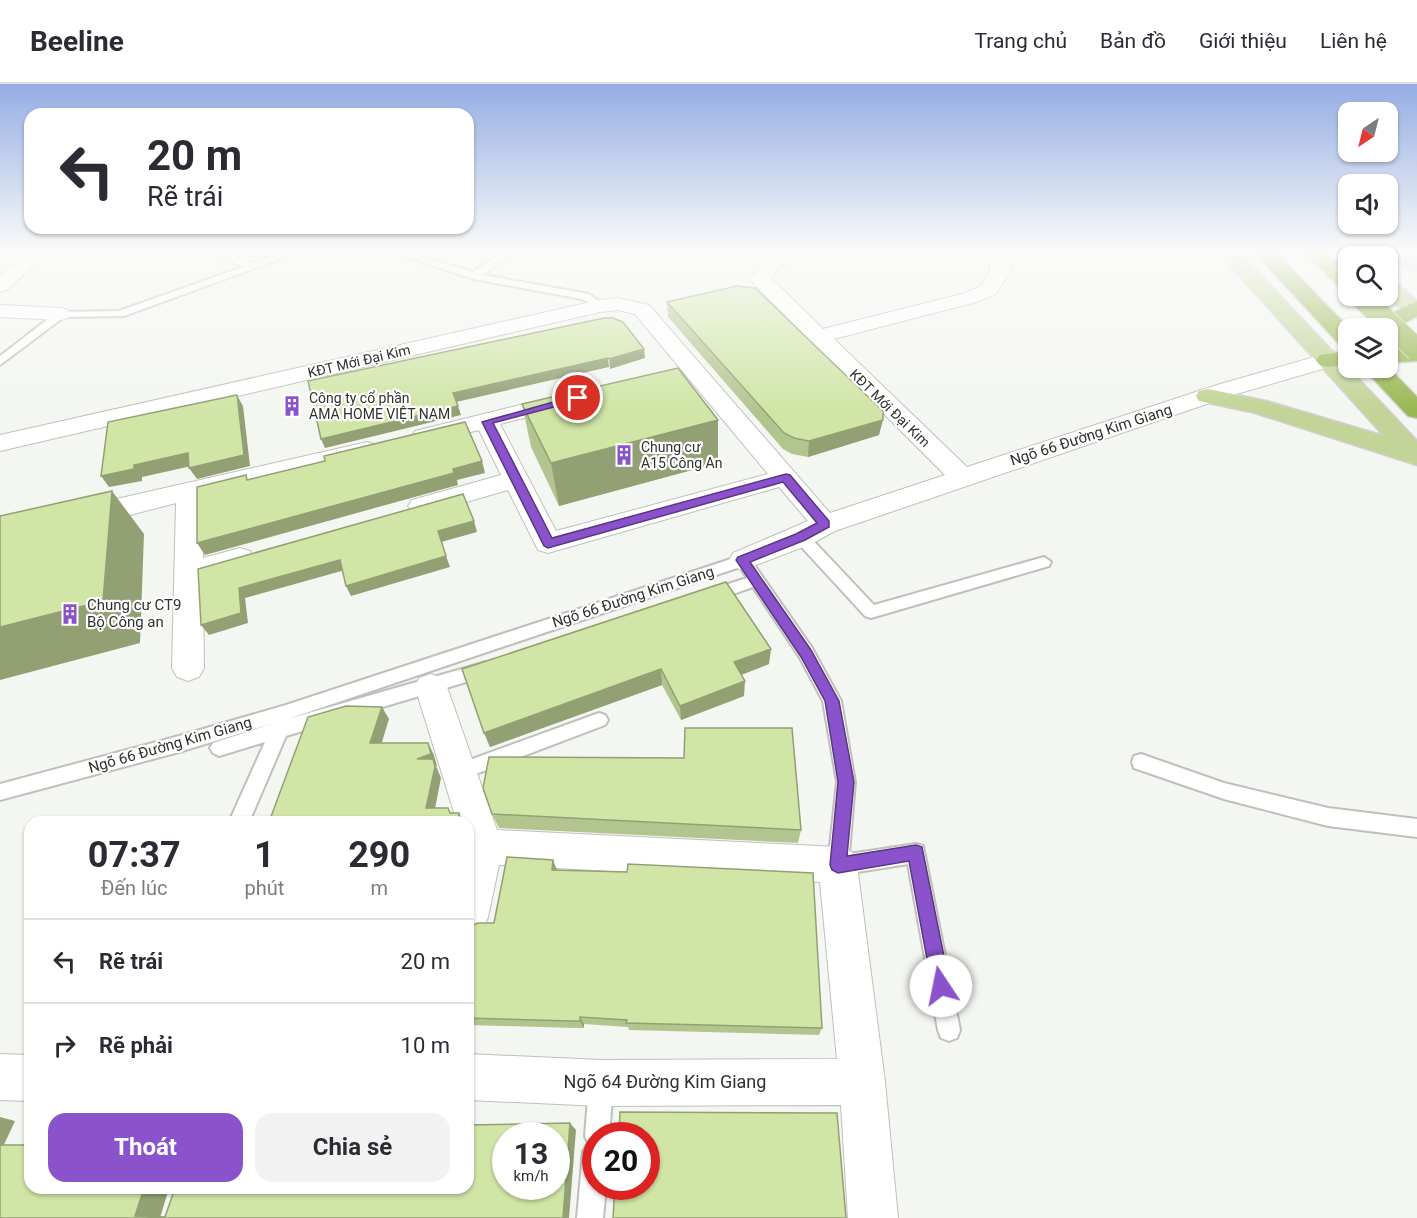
<!DOCTYPE html>
<html lang="vi">
<head>
<meta charset="utf-8">
<style>
  :root { --surface:#fff; --page:#f2f2f3; --text:#2b2b33; --muted:#7c7c81; --line:#e1e1e2; --accent:#8a53cb }
  body { margin:0; font-family:Roboto,sans-serif; background:var(--page); color:var(--text); height:100vh; display:flex; flex-direction:column; font-size:22px; white-space:nowrap }
  * { box-sizing:border-box; margin:0 }
  p { font-size:20px; color:var(--muted) }
  .icon { flex:none; width:33px; height:33px; fill:none; stroke:currentColor; stroke-width:2; stroke-linecap:round; stroke-linejoin:round }
  .map { position:relative; flex:1; overflow:hidden }
  .drawer { position:absolute; left:24px; top:732px; width:450px; height:378px; display:flex; flex-direction:column; background:var(--surface); border-radius:18px; box-shadow:0 2px 4px #0004 }
  .drawer>* { flex:none }
  .banner { position:absolute; left:24px; top:24px; width:450px; height:126px; border-radius:18px; box-shadow:0 2px 4px #0004; background:#fff; color:var(--text); overflow:hidden }
  .needle { width:39px; rotate:215deg }
  .buttons { position:absolute; left:1338px; top:18px; display:grid; gap:12px }
  .buttons a { display:grid; place-items:center; width:60px; height:60px; border-radius:12px; background:var(--surface); box-shadow:0 2px 4px #0004; font-size:30px }
  .speed { position:absolute; left:492px; top:1038px; display:flex; gap:12px; font-size:30px; font-weight:700; text-align:center }
  .speed>* { display:grid; place-content:center; width:78px; height:78px; border-radius:50%; background:var(--surface); box-shadow:0 2px 4px #0004; line-height:1 }
  .speed small { font-size:15px; font-weight:400 }
  .speed .limit { border:9px solid #d22; background:#fff; color:#111 }
  .pin { position:absolute; display:grid; place-items:center; width:51px; height:51px; color:#fff; margin:-26px; border:3px solid #fff; border-radius:50%; box-shadow:0 2px 6px #0007 }
  .me { position:absolute; width:66px; margin:-33px; rotate:349deg; stroke-linejoin:round; filter:drop-shadow(0 0 4px #0008) }
  .turn { display:flex; align-items:center; gap:21px; height:126px; padding:0 24px; font-size:27px }
  .turn .icon { width:78px; height:78px; stroke-width:2.5 }
  .turn b { display:block; font-size:42px; line-height:51px }
  .eta { display:flex; justify-content:space-evenly; align-items:center; height:102px; text-align:center }
  .eta b { font-size:36px; font-weight:700; line-height:42px }
  .action { display:flex; gap:12px; margin-top:auto; padding:12px 24px }
  .action a { flex:1; height:69px; border-radius:18px; background:var(--accent); color:#fff; font-size:24px; font-weight:700; line-height:69px; text-align:center }
  .action a+a { background:var(--page); color:var(--text) }
  ul { padding:0; list-style:none }
  li { display:flex; align-items:center; gap:18px; height:84px; padding:0 24px; border-top:2px solid var(--line) }
  li div { flex:1 }
  li b { display:block; font-size:22px }
  li em { font-style:normal }
  header { display:flex; align-items:center; gap:36px; box-sizing:border-box; height:84px; padding:0 30px; background:var(--surface); border-bottom:2px solid var(--line) }
  header strong { font-size:28px }
  nav { display:flex; gap:33px; margin-inline-start:auto; font-size:21px }
  .map>svg:first-child { display:block }
  .green { fill:#d9c7f7 }
  .lines { fill:none; stroke-linecap:round; stroke-linejoin:round }
  .lane-casing { stroke:#bfc0bb; stroke-width:4 }
  .street-casing { stroke:#bfc0bb; stroke-width:2 }
  .primary-casing { stroke:#d1d1d1; stroke-width:3 }
  .highway-casing { stroke:#d1d1d1; stroke-width:3 }
  .lane { fill:#fff; fill-rule:evenodd }
  .street { fill:#fff; fill-rule:evenodd }
  .primary { fill:#c2d497; fill-rule:evenodd }
  .highway { fill:#99b752; fill-rule:evenodd }
  .highway-bridge-casing { stroke:#d1d1d1; stroke-width:24; stroke-linecap:butt }
  .highway-bridge { stroke:#99b752; stroke-width:22 }
  .wall { fill:#b3c58f }
  .shaded-wall { fill:#92a074 }
  .building { fill:#d0e5a6; stroke:#92a074; stroke-width:1.5; fill-rule:evenodd }
  .route { fill:#8a53cb; stroke:#5a3684; stroke-width:1.5 }
  .labels { text-anchor:middle; stroke-width:4.5; stroke-linejoin:round; paint-order:stroke }
  .far-street-label { font-size:14px; fill:#30302e; stroke:#fff }
  .far-poi-label { font-size:14px; fill:#30302e; stroke:#fff; text-anchor:start }
  .street-label { font-size:15px; fill:#30302e; stroke:#fff }
  .poi-label { font-size:15px; fill:#30302e; stroke:#fff; text-anchor:start }
  .near-street-label { font-size:18px; fill:#30302e; stroke:#fff }
</style>
</head>
<body>
<header>
<strong>Beeline</strong>
<nav><a>Trang chủ</a><a>Bản đồ</a><a>Giới thiệu</a><a>Liên hệ</a></nav>
</header>
<div class="map">
<svg width="1417" height="1134" viewBox="0 0 1417 1134">
  <rect width="100%" height="100%" fill="#f4f6f1"/>
  <path class="green" d="M 1378,168 L 1417,168 L 1417,187 C 1406,187 1396,184 1388,176 L 1388,172 L 1383,172 Z"/>
  <g class="lines">
    <g class="lane-casing">
      <path id="lane" d="M 214,168 L 227,168 L 252,179 L 285,168 L 299,168 L 124,232 L 64,233 L 0,281 L 0,272 L 57,228 L 119,227 L 243,183 Z
        M 391,168 L 406,168 L 473,188 L 503,168 L 514,168 L 483,191 L 589,210 L 605,222 L 600,225 L 582,215 L 474,195 Z
        M 801,448 L 806,449 L 874,521 L 1044,473 L 1051,478 L 1049,482 L 871,534 L 865,532 L 796,457 L 794,453 L 796,449 Z
        M 743,471 L 748,472 L 812,564 L 841,617 L 855,698 L 849,770 L 916,760 L 923,762 L 960,946 L 957,954 L 949,957 L 941,954 L 938,946 L 908,780 L 838,791 L 831,788 L 828,781 L 837,698 L 823,617 L 800,574 L 753,503 L 710,518 L 704,516 L 702,512 L 704,508 L 747,494 L 740,483 L 288,635 L 486,578 L 492,580 L 494,585 L 492,590 L 486,592 L 286,652 L 249,738 L 229,738 L 265,658 L 219,672 L 213,669 L 210,664 L 213,659 L 274,639 L 179,668 L 0,716 L 0,700 L 179,652 L 286,621 Z
        M 599,629 L 605,631 L 608,636 L 605,641 L 460,696 L 453,694 L 451,688 L 453,682 Z
        M 1141,670 L 1224,699 L 1328,724 L 1417,735 L 1417,753 L 1328,742 L 1224,715 L 1134,684 L 1132,678 L 1134,672 Z
        M 601,990 L 609,994 L 613,1002 L 609,1052 L 596,1052 L 596,1102 L 606,1102 L 603,1134 L 577,1134 L 583,1068 L 588,1059 L 585,1052 L 589,1002 L 593,994 Z"/>
    </g>
    <g class="street-casing">
      <path id="street" d="M 28,168 L 48,168 L 7,206 L 0,208 L 0,192 Z
        M 781,168 L 805,168 L 803,172 L 780,183 L 771,194 L 823,245 L 962,210 L 981,202 L 991,185 L 984,168 L 1002,168 L 1011,185 L 996,210 L 976,218 L 834,255 L 967,383 L 1217,301 L 1328,269 L 1336,271 L 1339,276 L 1336,281 L 1233,311 L 835,447 L 811,460 L 743,486 L 733,483 L 729,476 L 733,469 L 808,437 L 779,403 L 548,469 L 538,466 L 508,406 L 421,431 L 412,428 L 408,422 L 412,416 L 501,391 L 479,346 L 424,359 L 415,357 L 412,352 L 415,347 L 565,310 L 573,312 L 577,317 L 573,322 L 500,340 L 556,447 L 768,390 L 635,230 L 618,226 L 600,228 L 0,367 L 0,351 L 600,216 L 618,214 L 649,221 L 830,429 L 945,391 L 753,199 L 750,195 L 766,175 Z
        M 0,221 L 61,224 L 68,226 L 71,230 L 68,234 L 61,236 L 0,233 Z
        M 367,358 L 376,361 L 379,366 L 376,371 L 202,413 L 203,474 L 240,464 L 250,467 L 254,474 L 250,481 L 203,494 L 204,584 L 199,593 L 188,597 L 177,593 L 172,584 L 176,419 L 0,465 L 0,445 L 121,414 Z
        M 431,590 L 443,594 L 447,603 L 497,746 L 838,763 L 852,768 L 857,781 L 885,998 L 898,1134 L 848,1134 L 841,1021 L 602,1022 L 468,1016 L 468,970 L 602,976 L 837,975 L 820,798 L 499,781 L 488,833 L 482,847 L 468,853 L 468,738 L 457,738 L 415,603 L 419,594 Z
        M 0,970 L 30,971 L 30,1017 L 0,1016 Z"/>
    </g>
    <g class="primary-casing">
      <path id="primary" d="M 1218,168 L 1239,168 L 1417,357 L 1417,381 L 1252,328 L 1199,317 L 1196,312 L 1199,307 L 1208,305 L 1266,317 L 1384,352 Z
        M 1340,168 L 1363,168 L 1366,172 L 1348,172 L 1348,176 Z
        M 1388,195 L 1395,197 L 1417,217 L 1417,234 L 1409,233 L 1387,212 Z"/>
    </g>
    <g class="highway-casing">
      <path id="highway" d="M 1254,168 L 1275,168 L 1349,244 L 1348,263 L 1340,261 Z
        M 1304,168 L 1325,168 L 1348,190 L 1348,207 L 1341,205 Z
        M 1417,217 L 1417,232 L 1388,249 L 1388,244 L 1369,244 L 1372,239 Z
        M 1417,263 L 1417,277 L 1388,279 L 1388,265 Z
        M 1348,267 L 1348,281 L 1328,283 L 1320,281 L 1316,276 L 1320,271 Z
        M 1388,283 L 1417,313 L 1417,334 L 1408,332 L 1363,284 Z"/>
    </g>
    <use href="#lane" class="lane"/>
    <use href="#street" class="street"/>
    <use href="#primary" class="primary"/>
    <use href="#highway" class="highway"/>
    <g class="highway-bridge-casing">
      <path id="highway-bridge" d="M 1360,212 L 1417,266"/>
    </g>
    <use href="#highway-bridge" class="highway-bridge"/>
  </g>
  <path class="wall" d="M 667,218 L 879,351 L 808,373 L 792,370 L 783,365 L 668,233 Z
    M 522,320 L 718,379 L 559,422 L 531,363 Z
    M 769,580 L 741,591 L 744,612 L 681,636 L 662,601 L 490,663 L 462,585 Z
    M 492,730 L 801,746 L 798,759 L 499,744 Z
    M 557,787 L 822,944 L 819,951 L 629,946 L 628,943 L 584,940 L 584,944 L 575,944 L 468,941 L 468,843 L 494,839 Z"/>
  <path class="shaded-wall" d="M 644,265 L 645,274 L 610,285 L 609,275 Z
    M 608,274 L 609,283 L 456,318 L 453,309 Z
    M 237,311 L 243,322 L 250,382 L 197,395 L 189,384 Z
    M 458,322 L 461,331 L 325,364 L 321,355 Z
    M 718,336 L 718,379 L 559,422 L 551,379 Z
    M 883,336 L 879,351 L 808,373 L 809,357 Z
    M 188,369 L 196,381 L 142,393 L 142,397 L 109,403 L 101,392 L 134,381 Z
    M 482,377 L 485,389 L 457,396 L 458,401 L 205,471 L 197,459 L 453,385 Z
    M 112,407 L 144,450 L 140,559 L 0,596 L 0,543 Z
    M 474,437 L 477,448 L 441,458 L 438,447 Z
    M 446,472 L 450,483 L 351,512 L 346,502 Z
    M 340,476 L 345,486 L 245,514 L 248,539 L 209,551 L 201,541 L 239,504 Z
    M 771,565 L 769,580 L 733,594 L 734,578 Z
    M 661,585 L 662,601 L 490,663 L 484,649 Z
    M 745,597 L 744,612 L 681,636 L 680,622 Z
    M 382,623 L 389,635 L 378,671 L 370,659 Z
    M 428,659 L 434,671 L 437,682 L 436,682 L 441,694 L 433,735 L 426,724 L 417,675 Z
    M 459,729 L 464,738 L 458,738 Z
    M 553,776 L 557,786 L 552,786 Z
    M 580,933 L 584,940 L 584,944 L 580,937 Z
    M 0,1033 L 15,1037 L 1,1067 L 0,1067 Z
    M 570,1039 L 576,1046 L 569,1134 L 563,1134 Z
    M 144,1104 L 169,1104 L 160,1134 L 135,1132 Z"/>
  <path class="building" d="M 737,202 L 755,204 L 883,327 L 883,336 L 809,357 L 794,354 L 784,349 L 667,218 Z
    M 604,234 L 613,234 L 623,238 L 644,265 L 609,275 L 608,274 L 453,309 L 458,322 L 321,355 L 308,297 Z
    M 678,284 L 718,336 L 551,379 L 522,320 Z
    M 237,311 L 244,371 L 189,384 L 188,369 L 134,381 L 134,385 L 101,392 L 108,338 Z
    M 465,338 L 482,377 L 453,385 L 454,389 L 197,459 L 197,403 L 246,391 L 247,396 L 325,377 L 324,372 Z
    M 112,407 L 103,517 L 0,543 L 0,432 Z
    M 463,410 L 474,437 L 438,447 L 446,472 L 346,502 L 340,476 L 239,504 L 241,529 L 201,541 L 198,485 Z
    M 726,498 L 771,565 L 734,578 L 745,597 L 680,622 L 661,585 L 484,649 L 462,585 Z
    M 346,622 L 382,623 L 370,659 L 428,659 L 431,670 L 417,675 L 433,675 L 435,683 L 426,724 L 448,724 L 450,729 L 459,729 L 458,738 L 269,738 L 308,633 Z
    M 685,644 L 792,644 L 801,746 L 492,730 L 483,704 L 489,673 L 684,674 Z
    M 507,773 L 553,776 L 552,786 L 627,788 L 628,780 L 813,789 L 822,944 L 626,939 L 627,936 L 580,933 L 580,937 L 571,937 L 468,934 L 468,843 L 478,839 L 494,839 Z
    M 620,1028 L 837,1029 L 846,1134 L 613,1134 L 615,1102 L 646,1102 L 646,1052 L 619,1052 Z
    M 570,1039 L 563,1134 L 0,1134 L 0,1061 L 30,1061 L 30,1104 L 144,1104 L 135,1132 L 165,1133 L 175,1104 L 468,1104 L 468,1041 ZM 506,1052 L 556,1052 L 556,1102 L 506,1102 Z"/>
  <linearGradient id="sky" x2="0" y2="1"><stop stop-color="#95ade4"/><stop offset="0.51" stop-color="#fafbf9"/><stop offset="1" stop-color="#fafbf9" stop-opacity="0"/></linearGradient>
  <rect width="1417" height="327" fill="url(#sky)"/>
  <path class="route" d="M 578,311 L 581,312 L 581,316 L 493,339 L 552,454 L 786,390 L 790,391 L 829,437 L 829,443 L 805,456 L 750,478 L 811,566 L 839,617 L 854,698 L 847,772 L 916,761 L 922,763 L 950,902 L 947,908 L 941,911 L 934,908 L 932,902 L 909,777 L 838,789 L 832,786 L 830,781 L 838,698 L 825,617 L 801,573 L 736,476 L 738,473 L 796,450 L 817,439 L 783,398 L 548,464 L 544,462 L 482,338 Z"/>
  <defs>
    <g id="building-bare" transform="scale(1.62)"><path d="M-4-6H4V6H1V3H-1V6H-4ZM-2.5-4.3h1.7v1.8h-1.7ZM.8-4.3h1.7v1.8H.8ZM-2.5-1h1.7V.8h-1.7ZM.8-1h1.7V.8H.8Z" fill="#8a53cb" stroke="#fff" stroke-width="2.5" paint-order="stroke"/></g>
  </defs>
  <g fill-rule="evenodd">
    <use href="#building-bare" x="292" y="322"/>
    <use href="#building-bare" x="624" y="371"/>
    <use href="#building-bare" x="70" y="530"/>
  </g>
  <g class="labels">
    <g class="far-street-label">
      <text transform="translate(359 277) rotate(-13)" y="5">KĐT Mới Đại Kim</text>
      <text transform="translate(890 324) rotate(44)" y="5">KĐT Mới Đại Kim</text>
    </g>
    <g class="far-poi-label">
      <text x="309" y="319">Công ty cổ phần<tspan x="309" dy="16">AMA HOME VIỆT NAM</tspan></text>
      <text x="641" y="368">Chung cư<tspan x="641" dy="16">A15 Công An</tspan></text>
    </g>
    <g class="street-label">
      <text transform="translate(1091 351) rotate(-18)" y="5">Ngõ 66 Đường Kim Giang</text>
      <text transform="translate(633 513) rotate(-18)" y="5">Ngõ 66 Đường Kim Giang</text>
      <text transform="translate(170 661) rotate(-16)" y="5">Ngõ 66 Đường Kim Giang</text>
    </g>
    <g class="poi-label">
      <text x="87" y="526">Chung cư CT9<tspan x="87" dy="17">Bộ Công an</tspan></text>
    </g>
    <g class="near-street-label">
      <text x="665" y="1004">Ngõ 64 Đường Kim Giang</text>
    </g>
  </g>
</svg>
<div class="buttons">
<a><svg class="needle" viewBox="-14 -14 28 28"><path d="M0-13l5 13h-10z" fill="#e53935"/><path d="M0 13l5-13h-10z" fill="#7c7c81"/></svg></a>
<a><svg class="icon" aria-label="sound" viewBox="0 0 24 24"><path d="M4 9h4l5-4v14l-5-4H4zM17 9q2 3 0 6"/></svg></a>
<a><svg class="icon" aria-label="search" viewBox="0 0 24 24"><circle cx="10" cy="10" r="6"/><path d="M15 15l6 6"/></svg></a>
<a><svg class="icon" aria-label="layers" viewBox="0 0 24 24"><path d="M12 4l9 5-9 5-9-5zM3 14l9 5 9-5"/></svg></a>
</div>
<div class="speed"><div>13<small>km/h</small></div><div class="limit">20</div></div>
<div class="pin" style="left:578px;top:314px;background:#d93025"><svg class="icon" aria-label="arrive" viewBox="0 0 24 24"><path d="M6 21V4h12l-3 4 3 4H6"/></svg></div>
<svg class="me" style="left:941px;top:902px" viewBox="-20 -20 40 40"><circle r="19" fill="#fff"/><path d="M0-13L10 11 0 6-10 11z" fill="#8a53cb"/></svg>
<div class="banner">
<div class="turn"><svg class="icon" aria-label="left" viewBox="0 0 24 24"><path d="M17 20v-9H6M10 6l-5 5 5 5"/></svg><div><b>20 m</b>Rẽ trái</div></div>
</div>
<section class="drawer">
<div class="eta">
<div><b>07:37</b><p>Đến lúc</p></div>
<div><b>1</b><p>phút</p></div>
<div><b>290</b><p>m</p></div>
</div>
<ul>
<li><svg class="icon" aria-label="left" viewBox="0 0 24 24"><path d="M17 20v-9H6M10 6l-5 5 5 5"/></svg><div><b>Rẽ trái</b></div><em>20 m</em></li>
<li><svg class="icon" aria-label="right" viewBox="0 0 24 24"><path d="M7 20v-9h11M14 6l5 5-5 5"/></svg><div><b>Rẽ phải</b></div><em>10 m</em></li>
</ul>
<div class="action"><a>Thoát</a><a>Chia sẻ</a></div>
</section>
</div>
</body>
</html>
